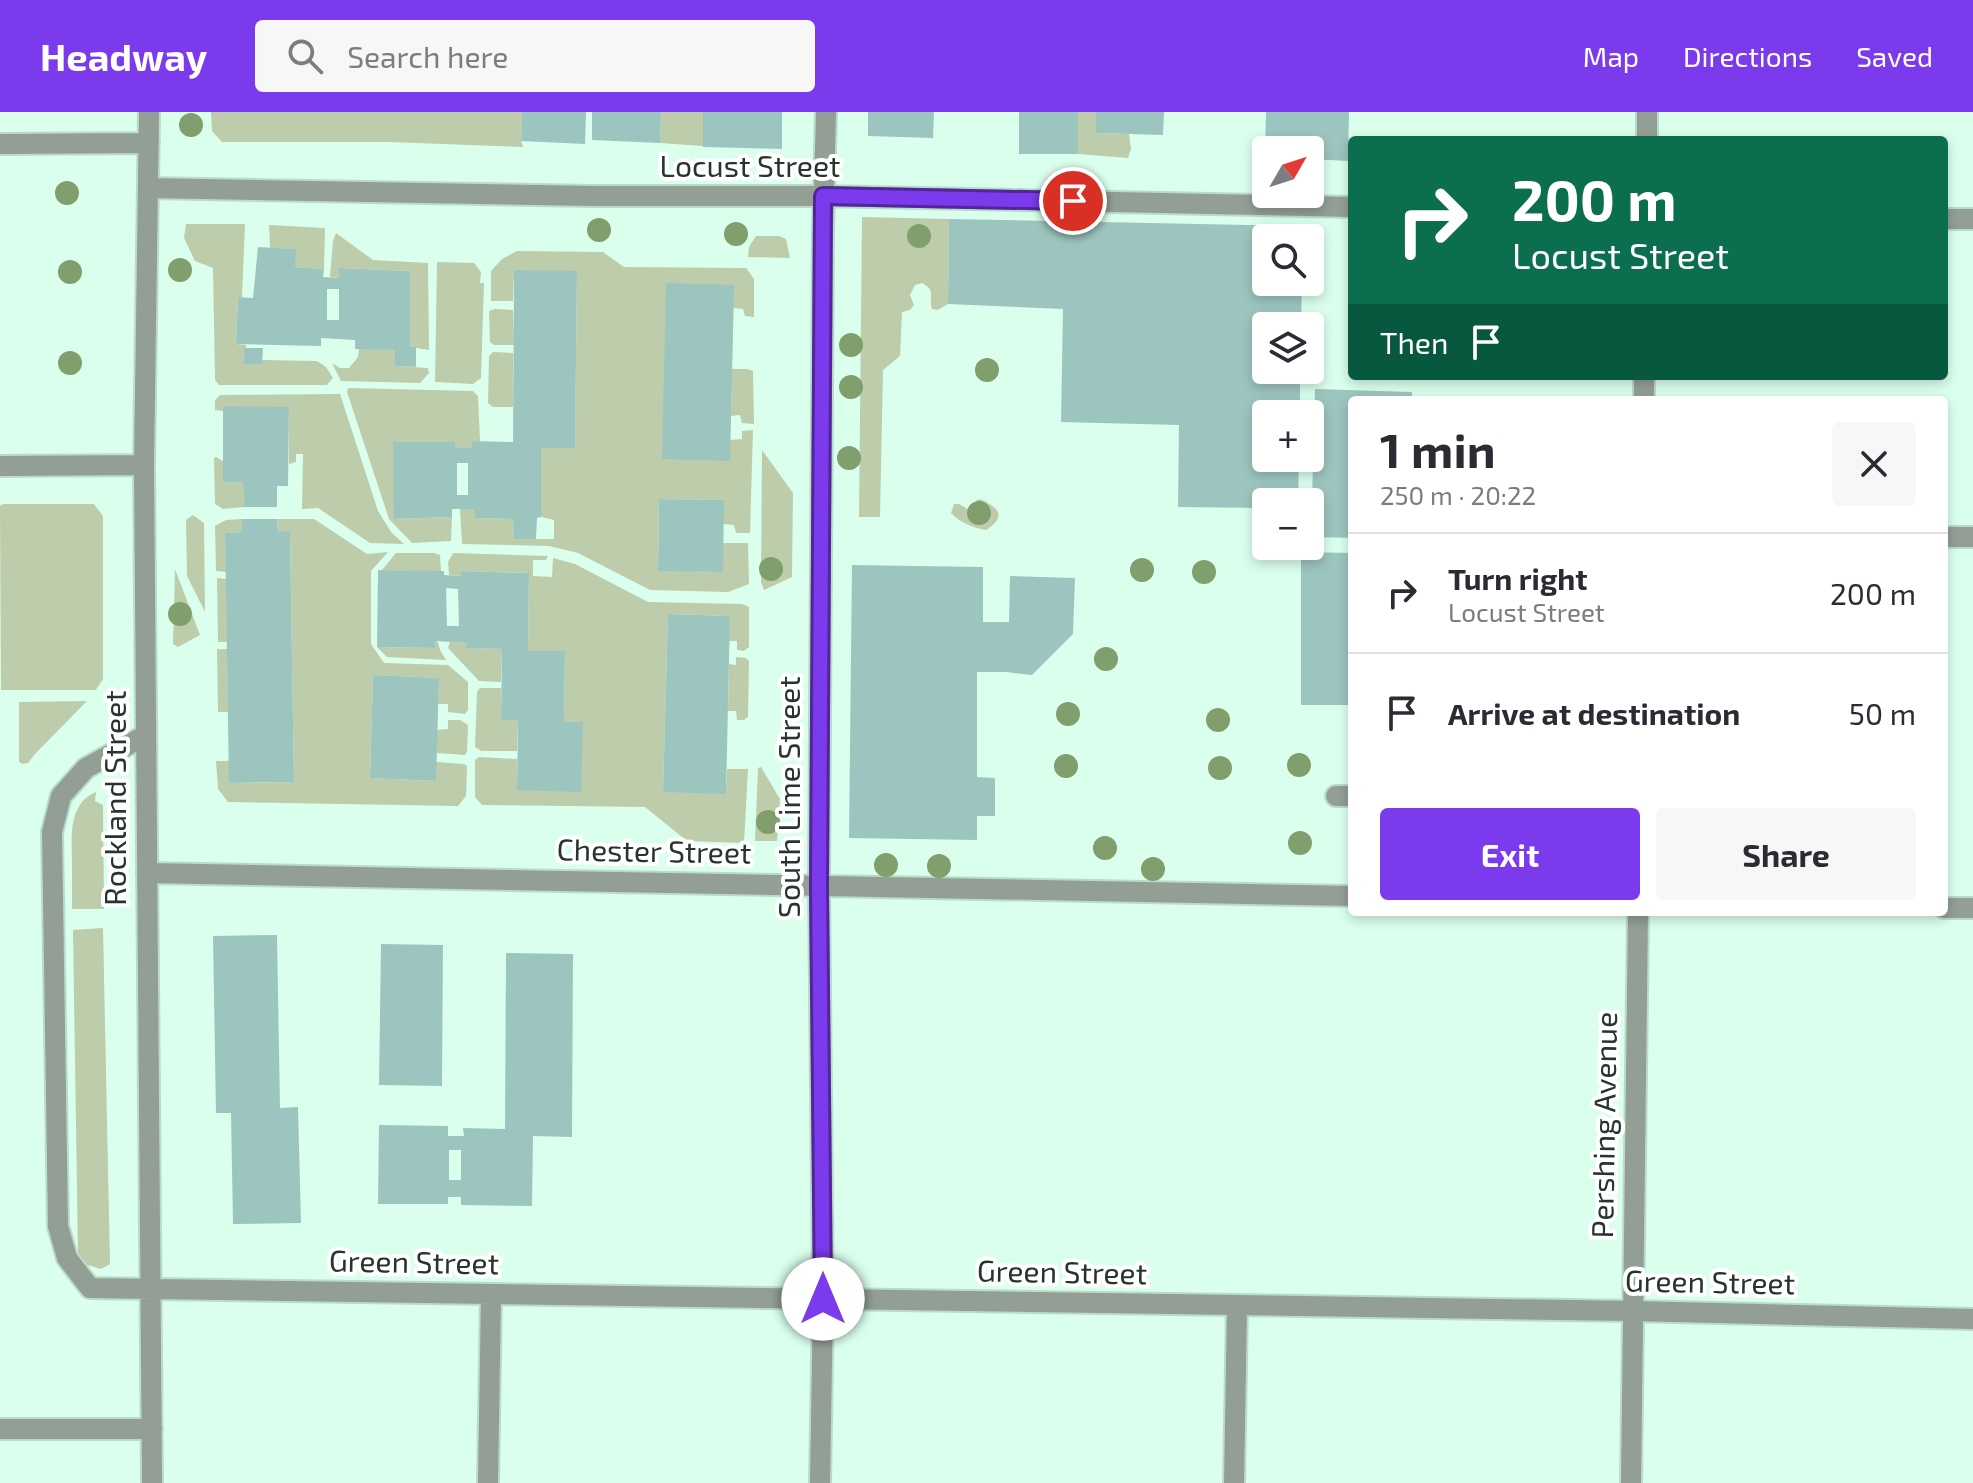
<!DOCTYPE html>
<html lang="en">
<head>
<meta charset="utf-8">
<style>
  :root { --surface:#fff; --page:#f7f7f7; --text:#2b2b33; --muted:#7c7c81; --line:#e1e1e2; --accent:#7c3aed }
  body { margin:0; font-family:"Exo 2",sans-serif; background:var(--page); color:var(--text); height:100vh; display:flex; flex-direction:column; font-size:30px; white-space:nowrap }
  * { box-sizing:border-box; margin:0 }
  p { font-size:26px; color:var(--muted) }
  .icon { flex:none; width:44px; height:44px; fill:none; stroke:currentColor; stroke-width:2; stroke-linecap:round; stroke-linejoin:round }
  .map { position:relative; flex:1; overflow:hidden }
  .drawer { position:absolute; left:1348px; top:284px; width:600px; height:520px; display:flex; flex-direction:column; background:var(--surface); border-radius:8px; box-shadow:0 4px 12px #0003 }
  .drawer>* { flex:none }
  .banner { position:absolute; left:1348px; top:24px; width:600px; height:244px; border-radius:8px; box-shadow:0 4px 12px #0003; background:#0b6e4f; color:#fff; overflow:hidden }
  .needle { width:52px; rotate:51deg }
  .tools { position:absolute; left:1252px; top:24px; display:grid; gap:16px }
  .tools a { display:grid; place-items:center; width:72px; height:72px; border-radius:8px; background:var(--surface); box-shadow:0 4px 12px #0003; font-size:40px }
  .pin { position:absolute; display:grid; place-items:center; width:68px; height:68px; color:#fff; margin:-34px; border:4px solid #fff; border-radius:50%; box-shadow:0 2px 8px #0007 }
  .me { position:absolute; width:88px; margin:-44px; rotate:0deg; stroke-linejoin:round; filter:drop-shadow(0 0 6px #0008) }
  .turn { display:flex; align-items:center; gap:28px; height:168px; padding:0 32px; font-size:36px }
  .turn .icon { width:104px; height:104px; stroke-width:2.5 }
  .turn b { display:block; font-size:56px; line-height:68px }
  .then { display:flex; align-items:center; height:76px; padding:0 32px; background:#0003; gap:16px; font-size:30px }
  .round { display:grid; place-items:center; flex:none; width:84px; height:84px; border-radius:8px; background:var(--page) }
  .headline { display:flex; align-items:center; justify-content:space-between; height:136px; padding:0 32px }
  h1 { font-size:48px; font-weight:700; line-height:60px }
  .button { display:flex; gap:16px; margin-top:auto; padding:16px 32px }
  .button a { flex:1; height:92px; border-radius:8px; background:var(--accent); color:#fff; font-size:32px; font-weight:700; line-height:92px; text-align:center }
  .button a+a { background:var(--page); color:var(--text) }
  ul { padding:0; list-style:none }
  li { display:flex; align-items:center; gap:24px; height:120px; padding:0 32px; border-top:2px solid var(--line) }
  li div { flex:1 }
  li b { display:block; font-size:30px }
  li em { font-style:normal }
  header { display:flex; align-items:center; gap:48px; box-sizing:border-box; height:112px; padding:0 40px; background:var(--accent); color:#fff }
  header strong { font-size:38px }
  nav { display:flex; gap:44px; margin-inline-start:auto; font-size:28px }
  .search { width:560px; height:72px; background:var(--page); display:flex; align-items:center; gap:20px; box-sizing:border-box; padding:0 28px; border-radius:8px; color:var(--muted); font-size:30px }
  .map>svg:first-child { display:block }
  .green { fill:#bdccaa }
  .building { fill:#9dc5bf; fill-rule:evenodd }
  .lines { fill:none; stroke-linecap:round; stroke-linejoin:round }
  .minor-casing { stroke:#badbcb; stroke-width:24 }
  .minor { stroke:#939e94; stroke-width:20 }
  .tree { fill:#819f6c }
  .route-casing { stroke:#51269a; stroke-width:20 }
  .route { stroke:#7c3aed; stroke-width:14 }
  .labels { text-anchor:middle; stroke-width:8; stroke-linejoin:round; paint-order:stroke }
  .street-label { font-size:30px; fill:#26352e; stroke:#fff }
</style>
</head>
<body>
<header>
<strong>Headway</strong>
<div class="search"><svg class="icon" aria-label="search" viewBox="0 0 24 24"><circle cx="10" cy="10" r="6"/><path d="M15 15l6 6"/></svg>Search here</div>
<nav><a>Map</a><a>Directions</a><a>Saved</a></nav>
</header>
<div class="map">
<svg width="1973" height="1371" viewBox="0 0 1973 1371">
  <rect width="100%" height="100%" fill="#daffed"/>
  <path class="green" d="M 211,0 L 522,0 L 521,29 L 523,35 L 389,30 L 222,30 L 212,19 Z
    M 661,0 L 703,0 L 703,34 L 660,31 Z
    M 1078,0 L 1096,0 L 1096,21 L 1129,22 L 1131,37 L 1128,46 L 1078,42 Z
    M 862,105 L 949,107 L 948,192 L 938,198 L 932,197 C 928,184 937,179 922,171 L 915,173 L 910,183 L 914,193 L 910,198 L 902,200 L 900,244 L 883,258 L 880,405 L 859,405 Z
    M 186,112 L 245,112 L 242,185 L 238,185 L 236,232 L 246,233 L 246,236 L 244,236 L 243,252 L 262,252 L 262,248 L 317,249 L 326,255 L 333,266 L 327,273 L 219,273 L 215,268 L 213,156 L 195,149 L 184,126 Z
    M 269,113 L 325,116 L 324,157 L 295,155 L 295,137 L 270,136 Z
    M 336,121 L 373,148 L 428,151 L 429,238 L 410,235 L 410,159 L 339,156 L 339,166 L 330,165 L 333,129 Z
    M 756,124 L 779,124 L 786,127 L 790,146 L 748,145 L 749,135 Z
    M 517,139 L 603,140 L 624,155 L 746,156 L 754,167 L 754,205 L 745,204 L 743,197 L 733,196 L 734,173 L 730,328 L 742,327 L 742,319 L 753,318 L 750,421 L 736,421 L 734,413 L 723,412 L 723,388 L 659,387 L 658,458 L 722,460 L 723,431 L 748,431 L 749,472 L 728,480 L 650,478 L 578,441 L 549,434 L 462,432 L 460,397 L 475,397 L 475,406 L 513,407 L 514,427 L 554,427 L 554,408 L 541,405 L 541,336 L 575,335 L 577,159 L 514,159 L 513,189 L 491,189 L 491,159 L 502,147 Z
    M 437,150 L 474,151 L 481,160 L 480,171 L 484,171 L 481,266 L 473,272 L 435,270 Z
    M 495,197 L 513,198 L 514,233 L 494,233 L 490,230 L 489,199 Z
    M 359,236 L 395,238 L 395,254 L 428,256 L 429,261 L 420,271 L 341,269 L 332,251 L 340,256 L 349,256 L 358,245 Z
    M 493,240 L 513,241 L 513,295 L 493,295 L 488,291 L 489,244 Z
    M 732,257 L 747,257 L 753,259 L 754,312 L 742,311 L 740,303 L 731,304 Z
    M 348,276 L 473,279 L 478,284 L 480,329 L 472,330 L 472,336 L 455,335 L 455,330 L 393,330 L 395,407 L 452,405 L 451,429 L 412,431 L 389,407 L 347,280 Z
    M 340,282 L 378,399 L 391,420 L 404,432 L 370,431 L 318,396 L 302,397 L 303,342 L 296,342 L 296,350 L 289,352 L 289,295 L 223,299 L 215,298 L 215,288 L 220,283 Z
    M 762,338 L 793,381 L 792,465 L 764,478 L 761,470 Z
    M 216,345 L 223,349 L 223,370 L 243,371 L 244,395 L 223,397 L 215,392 L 214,346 Z
    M 980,387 C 998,395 1008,404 986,418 C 975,417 958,409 951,401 L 954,392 L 959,392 L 971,399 L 977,388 Z
    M 3,392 L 94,392 L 103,404 L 103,567 L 96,578 L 1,578 L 0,394 Z
    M 193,403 L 204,411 L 205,500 L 187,464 L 186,408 Z
    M 242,407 L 242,420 L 225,421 L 226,460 L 216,459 L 215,414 L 226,408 Z
    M 277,407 L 314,407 L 367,442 L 388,440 L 371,459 L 371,532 L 384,551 L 448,553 L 468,570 L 468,598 L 465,602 L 448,600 L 448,592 L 438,592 L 439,566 L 373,563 L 370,666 L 435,669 L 436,650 L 464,652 L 467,654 L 466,684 L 458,694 L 228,690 L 218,677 L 216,649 L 229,649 L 230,671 L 294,670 L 290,420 L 278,420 Z
    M 396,441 L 434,441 L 440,443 L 441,460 L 382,458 Z
    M 453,441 L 548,444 L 546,448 L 533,448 L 533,464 L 552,465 L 553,446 L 575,452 L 648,490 L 742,492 L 749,495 L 749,535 L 744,539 L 737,538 L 737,529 L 729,529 L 730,504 L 668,502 L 663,679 L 726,681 L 727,657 L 748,657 L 744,731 L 687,729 L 645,695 L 482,693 L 475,685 L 475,648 L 479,645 L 517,647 L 517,678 L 564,610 L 565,540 L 528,539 L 529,461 L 462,459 L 461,464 L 449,463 L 448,450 Z
    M 175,457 L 200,523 L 178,535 L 173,532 Z
    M 217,466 L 226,467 L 227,530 L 218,530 Z
    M 436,529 L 438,530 L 440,538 L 446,548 L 387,545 L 377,535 L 435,536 Z
    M 450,530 L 467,531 L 467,536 L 502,537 L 501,570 L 479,569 L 448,536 Z
    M 217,537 L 227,537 L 228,600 L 218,600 Z
    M 736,545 L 746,546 L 749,549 L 748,605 L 744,608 L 737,608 L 736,599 L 728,599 L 729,552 L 736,553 Z
    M 480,576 L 501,576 L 501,607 L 518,608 L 517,639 L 481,639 L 475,635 L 477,580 Z
    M 87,589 L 35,642 L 28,651 L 23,652 L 19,650 L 19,590 Z
    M 448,608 L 460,608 L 468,613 L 467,640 L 465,643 L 437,641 L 437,618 L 448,617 Z
    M 761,655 L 780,687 L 777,729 L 755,729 L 758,656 Z
    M 96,680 L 95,689 L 103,693 L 104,797 L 72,797 C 72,782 72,767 72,753 C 72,727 67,692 96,680 Z
    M 103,816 L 110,1152 L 101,1157 L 84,1152 L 78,1143 L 73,818 Z"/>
  <path class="building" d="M 522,0 L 586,0 L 585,32 L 521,29 Z
    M 592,0 L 661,0 L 660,31 L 592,28 Z
    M 703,0 L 782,0 L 782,37 L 703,35 Z
    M 868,0 L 934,0 L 933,26 L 868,24 Z
    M 1019,0 L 1078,0 L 1078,42 L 1019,42 Z
    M 1096,0 L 1164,0 L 1163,23 L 1096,21 Z
    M 1266,0 L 1349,0 L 1348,49 L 1310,47 L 1310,38 L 1265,38 Z
    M 949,107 L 1303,114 L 1303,126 L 1266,126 L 1266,170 L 1302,170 L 1301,214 L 1266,214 L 1266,258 L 1300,258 L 1300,302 L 1266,302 L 1266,346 L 1299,346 L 1298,390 L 1266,390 L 1266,396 L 1178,395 L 1179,313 L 1061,310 L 1063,197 L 948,192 Z
    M 258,135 L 296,137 L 295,155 L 324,157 L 323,165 L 339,166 L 339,156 L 410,159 L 410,235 L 416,235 L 416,255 L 395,254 L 395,238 L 355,237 L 355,228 L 321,226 L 321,234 L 236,232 L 238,185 L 253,186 ZM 327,177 L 339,177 L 339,208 L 327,208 Z
    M 514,158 L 577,159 L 575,336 L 541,336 L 541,405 L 537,406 L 536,427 L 514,427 L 513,407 L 475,406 L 475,397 L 452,397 L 452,405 L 394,407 L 393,330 L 455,330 L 455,335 L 472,336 L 472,329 L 513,330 ZM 457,351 L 468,351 L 468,383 L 457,383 Z
    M 666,171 L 734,173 L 730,349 L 662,347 Z
    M 244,236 L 263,236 L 262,252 L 243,252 Z
    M 1315,277 L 1412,280 L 1412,288 L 1352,288 L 1352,426 L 1311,425 Z
    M 223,294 L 289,295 L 288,374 L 277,374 L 277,395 L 244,395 L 243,371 L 223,370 Z
    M 659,387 L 724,388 L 723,460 L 658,459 Z
    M 242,407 L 277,407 L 278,420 L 290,419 L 294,670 L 229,671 L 225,421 L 242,420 Z
    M 1301,440 L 1352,441 L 1352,593 L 1301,593 Z
    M 852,453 L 983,455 L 983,510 L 1009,510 L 1010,464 L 1075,466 L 1073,522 L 1032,563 L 1006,560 L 977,560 L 977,665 L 995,666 L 995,704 L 977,704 L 977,728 L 849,726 Z
    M 378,458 L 444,459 L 444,463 L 461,464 L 461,459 L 529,461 L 528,539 L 565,539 L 564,610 L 583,610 L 581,680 L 517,678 L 518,608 L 501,608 L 502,537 L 466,536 L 467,531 L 436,529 L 435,536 L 377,535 ZM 446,476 L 458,477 L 459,514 L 447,514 Z
    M 668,502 L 730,504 L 726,682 L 663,680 Z
    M 373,563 L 439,566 L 436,669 L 370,666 Z
    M 277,823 L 280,996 L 298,995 L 301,1111 L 233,1112 L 231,1001 L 216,1001 L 213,824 Z
    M 381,832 L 443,833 L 442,974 L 379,973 Z
    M 506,841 L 573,842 L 572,1025 L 533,1024 L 532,1094 L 461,1093 L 461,1085 L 448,1085 L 448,1092 L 378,1092 L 379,1013 L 448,1014 L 448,1024 L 464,1024 L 463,1016 L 505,1017 ZM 449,1038 L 461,1038 L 461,1068 L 449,1068 Z"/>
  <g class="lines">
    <g class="minor-casing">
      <path id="minor" d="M 149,0 L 144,353 L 152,1371
        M 1647,28 L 1647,0
        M 0,32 L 149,31
        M 148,76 L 594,84 L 823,84 L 1352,95
        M 1944,107 L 1973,107
        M 1644,288 L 1644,264
        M 0,354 L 144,353
        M 1944,425 L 1973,425
        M 146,623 L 86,656 L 61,684 L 52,720 L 58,1114 L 67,1146 L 90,1176 L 1633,1199 L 1973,1207
        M 1336,684 L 1352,684
        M 147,761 L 1352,784
        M 1944,796 L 1973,796
        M 0,1317 L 152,1317
        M 488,1371 L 491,1182
        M 820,1371 L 823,1187 L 819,775 L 823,116 L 826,0
        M 1234,1371 L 1237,1194
        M 1631,1371 L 1638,800"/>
    </g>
    <use href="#minor" class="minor"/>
  </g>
  <g class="tree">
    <circle cx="191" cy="13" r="12"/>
    <circle cx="67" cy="81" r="12"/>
    <circle cx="599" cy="118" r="12"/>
    <circle cx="736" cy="122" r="12"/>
    <circle cx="919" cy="124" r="12"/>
    <circle cx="180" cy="158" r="12"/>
    <circle cx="70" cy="160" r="12"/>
    <circle cx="851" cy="233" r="12"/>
    <circle cx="70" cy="251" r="12"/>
    <circle cx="987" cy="258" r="12"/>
    <circle cx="851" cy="275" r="12"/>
    <circle cx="849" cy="346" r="12"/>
    <circle cx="979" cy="401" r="12"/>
    <circle cx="771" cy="457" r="12"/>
    <circle cx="1142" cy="458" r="12"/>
    <circle cx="1204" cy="460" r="12"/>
    <circle cx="180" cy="502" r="12"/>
    <circle cx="1106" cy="547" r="12"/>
    <circle cx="1068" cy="602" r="12"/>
    <circle cx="1218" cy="608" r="12"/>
    <circle cx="1299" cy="653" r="12"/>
    <circle cx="1066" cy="654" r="12"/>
    <circle cx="1220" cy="656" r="12"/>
    <circle cx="768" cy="710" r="12"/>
    <circle cx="1300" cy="731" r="12"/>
    <circle cx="1105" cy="736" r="12"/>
    <circle cx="886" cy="753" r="12"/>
    <circle cx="939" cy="754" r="12"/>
    <circle cx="1153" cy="757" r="12"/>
  </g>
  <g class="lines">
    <g class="route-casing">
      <path id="route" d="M 823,1187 L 819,775 L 823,84 L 1073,89"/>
    </g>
    <use href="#route" class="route"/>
  </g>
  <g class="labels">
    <g class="street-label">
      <text x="750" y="65">Locust Street</text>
      <text transform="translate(790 685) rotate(-90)" y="10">South Lime Street</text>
      <text transform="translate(116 686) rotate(-90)" y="10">Rockland Street</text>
      <text transform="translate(654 740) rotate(1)" y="10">Chester Street</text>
      <text transform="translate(1605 1013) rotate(-89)" y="10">Pershing Avenue</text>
      <text transform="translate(414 1151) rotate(1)" y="10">Green Street</text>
      <text transform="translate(1062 1161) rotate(1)" y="10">Green Street</text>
      <text transform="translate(1710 1171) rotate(1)" y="10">Green Street</text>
    </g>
  </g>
</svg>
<div class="tools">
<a><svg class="needle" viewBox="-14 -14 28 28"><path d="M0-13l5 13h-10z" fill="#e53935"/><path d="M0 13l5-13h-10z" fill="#7c7c81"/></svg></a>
<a><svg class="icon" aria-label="search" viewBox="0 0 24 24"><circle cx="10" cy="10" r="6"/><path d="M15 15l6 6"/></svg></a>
<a><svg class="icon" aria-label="layers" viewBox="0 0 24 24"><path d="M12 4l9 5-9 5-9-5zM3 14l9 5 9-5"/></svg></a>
<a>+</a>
<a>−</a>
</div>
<div class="pin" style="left:1073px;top:89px;background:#d93025"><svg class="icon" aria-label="arrive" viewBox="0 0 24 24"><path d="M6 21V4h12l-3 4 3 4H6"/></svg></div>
<svg class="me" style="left:823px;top:1187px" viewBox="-20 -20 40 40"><circle r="19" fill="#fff"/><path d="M0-13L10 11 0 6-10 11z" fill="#7c3aed"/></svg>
<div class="banner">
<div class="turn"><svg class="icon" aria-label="right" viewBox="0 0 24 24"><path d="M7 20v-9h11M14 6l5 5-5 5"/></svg><div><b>200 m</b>Locust Street</div></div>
<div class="then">Then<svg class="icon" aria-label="arrive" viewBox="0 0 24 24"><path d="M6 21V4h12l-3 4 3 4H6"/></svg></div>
</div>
<section class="drawer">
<div class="headline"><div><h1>1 min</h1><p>250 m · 20:22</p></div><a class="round"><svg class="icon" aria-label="close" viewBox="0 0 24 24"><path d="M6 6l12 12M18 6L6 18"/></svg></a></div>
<ul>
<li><svg class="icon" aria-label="right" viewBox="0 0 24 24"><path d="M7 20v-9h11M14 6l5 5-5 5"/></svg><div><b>Turn right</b><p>Locust Street</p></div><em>200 m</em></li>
<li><svg class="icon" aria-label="arrive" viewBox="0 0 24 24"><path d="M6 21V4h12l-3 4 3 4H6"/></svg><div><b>Arrive at destination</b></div><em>50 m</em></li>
</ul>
<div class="button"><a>Exit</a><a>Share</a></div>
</section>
</div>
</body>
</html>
